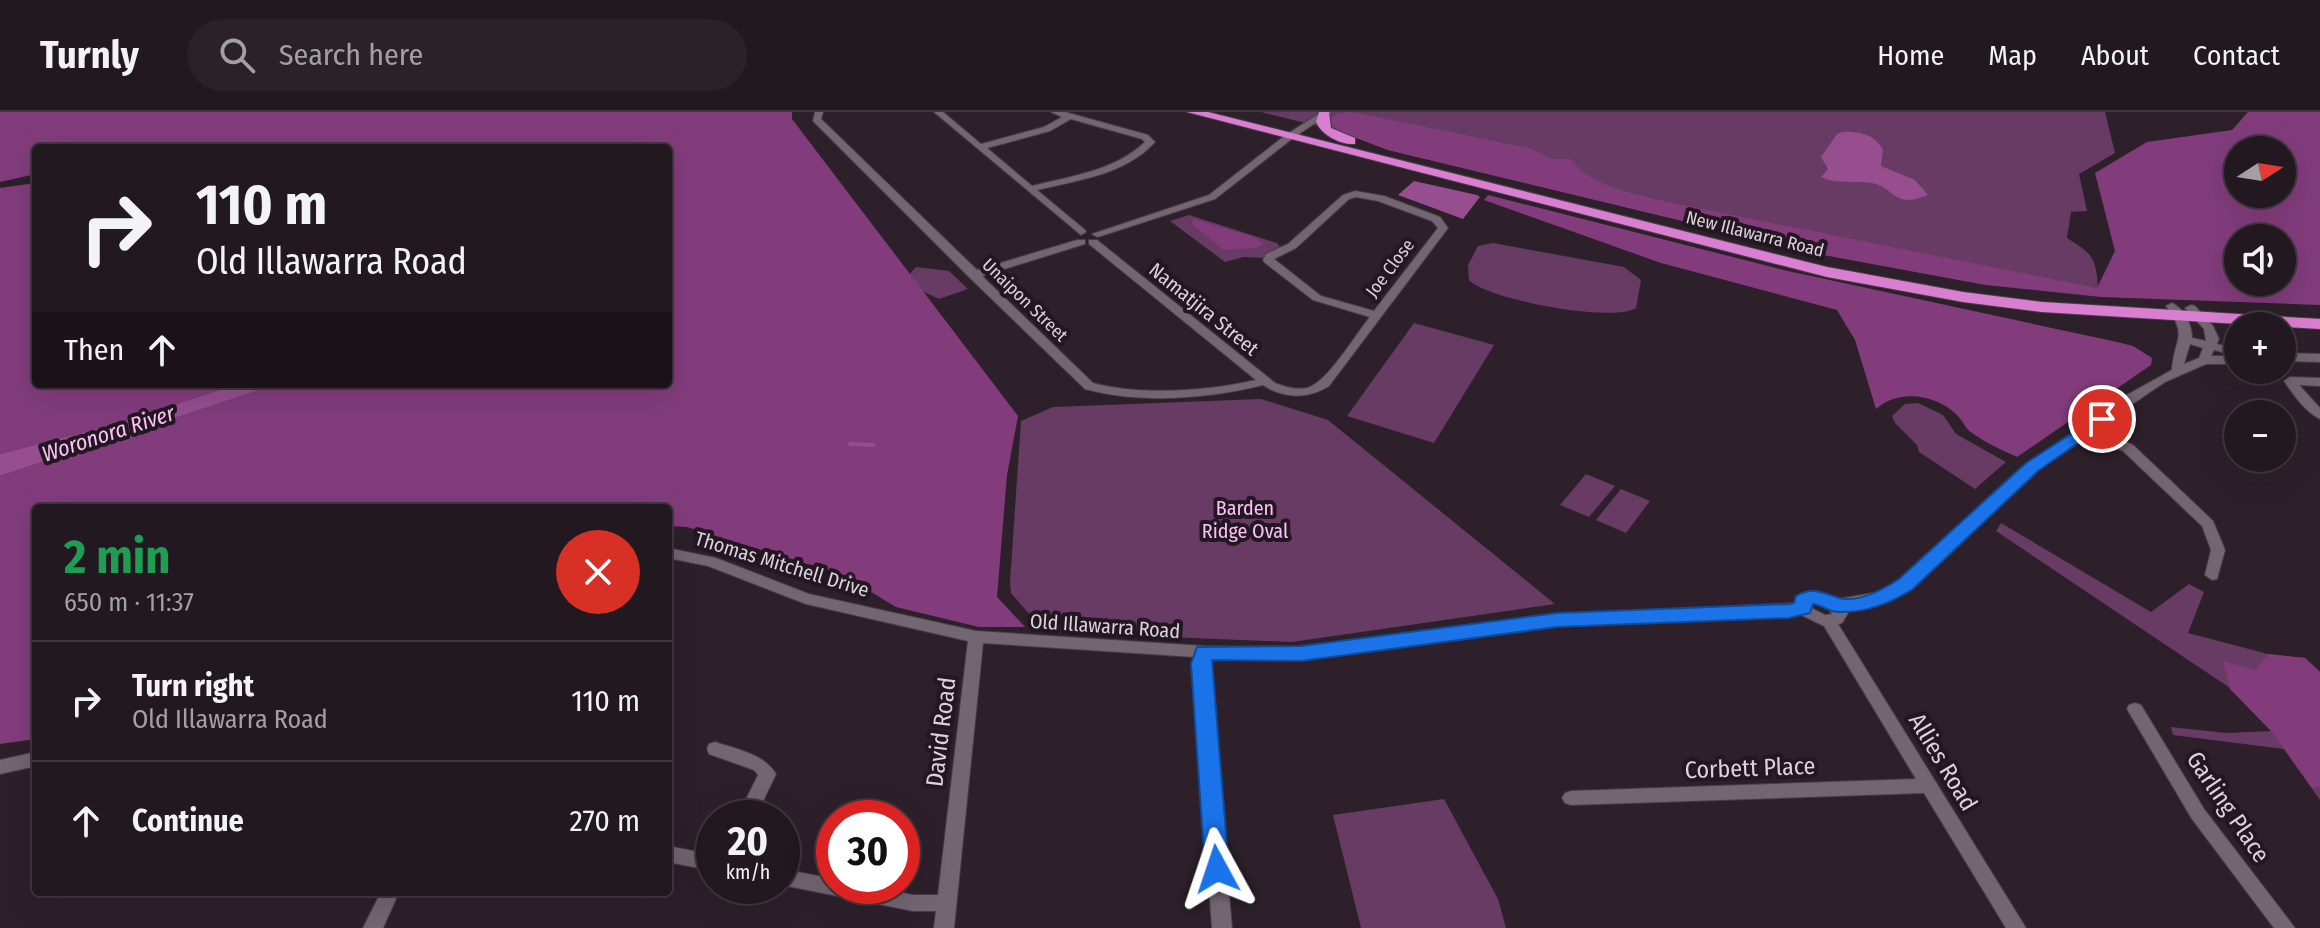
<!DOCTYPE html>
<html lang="en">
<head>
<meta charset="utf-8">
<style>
  :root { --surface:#221820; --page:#2a2129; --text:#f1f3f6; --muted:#a2a0a5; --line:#3f373e }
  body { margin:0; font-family:"Fira Sans Condensed",sans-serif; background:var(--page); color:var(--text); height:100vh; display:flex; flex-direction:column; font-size:30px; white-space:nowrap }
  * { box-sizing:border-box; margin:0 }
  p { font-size:26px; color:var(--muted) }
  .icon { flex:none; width:44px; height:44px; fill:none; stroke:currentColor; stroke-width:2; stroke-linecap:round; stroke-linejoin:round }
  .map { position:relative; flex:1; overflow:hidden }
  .drawer { position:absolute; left:32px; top:392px; width:640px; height:392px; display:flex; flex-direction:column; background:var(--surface); border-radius:8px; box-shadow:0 8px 32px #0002,0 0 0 2px var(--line) }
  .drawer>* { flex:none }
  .top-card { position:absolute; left:32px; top:32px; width:640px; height:244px; border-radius:8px; box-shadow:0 8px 32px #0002,0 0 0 2px var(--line); background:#221820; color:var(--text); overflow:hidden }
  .needle { width:52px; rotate:78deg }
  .buttons { position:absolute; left:2224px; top:24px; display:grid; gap:16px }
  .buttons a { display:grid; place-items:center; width:72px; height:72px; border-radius:50%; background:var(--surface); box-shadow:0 8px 32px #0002,0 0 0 2px var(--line); font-size:40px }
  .speed { position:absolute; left:696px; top:688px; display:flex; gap:16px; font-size:40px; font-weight:700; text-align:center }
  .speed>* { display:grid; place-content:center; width:104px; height:104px; border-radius:50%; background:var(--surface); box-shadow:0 8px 32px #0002,0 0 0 2px var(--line); line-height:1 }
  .speed small { font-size:20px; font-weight:400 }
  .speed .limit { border:12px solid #d22; background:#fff; color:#111 }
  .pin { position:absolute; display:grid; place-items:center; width:68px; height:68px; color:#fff; margin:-34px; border:4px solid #fff; border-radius:50%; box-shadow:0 2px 8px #0007 }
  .me { position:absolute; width:88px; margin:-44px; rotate:355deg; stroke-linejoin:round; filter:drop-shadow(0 0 6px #0008) }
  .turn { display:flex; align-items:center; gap:28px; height:168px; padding:0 32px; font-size:36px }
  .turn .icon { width:104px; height:104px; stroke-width:2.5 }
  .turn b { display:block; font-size:56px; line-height:68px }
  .then { display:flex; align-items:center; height:76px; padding:0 32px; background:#0003; gap:16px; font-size:30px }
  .round { display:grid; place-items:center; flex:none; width:84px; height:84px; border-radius:42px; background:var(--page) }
  .headline { display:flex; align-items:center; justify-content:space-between; height:136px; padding:0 32px }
  h1 { font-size:48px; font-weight:700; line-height:60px; color:#1e9e55 }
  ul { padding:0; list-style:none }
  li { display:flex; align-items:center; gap:24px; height:120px; padding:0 32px; border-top:2px solid var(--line) }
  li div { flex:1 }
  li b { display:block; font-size:30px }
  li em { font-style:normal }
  header { display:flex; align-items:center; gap:48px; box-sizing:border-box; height:112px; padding:0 40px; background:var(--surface); border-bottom:2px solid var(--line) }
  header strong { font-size:38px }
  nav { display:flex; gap:44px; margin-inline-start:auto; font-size:28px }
  .search { width:560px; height:72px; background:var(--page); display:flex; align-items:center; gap:20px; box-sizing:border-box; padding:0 28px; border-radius:44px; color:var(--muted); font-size:30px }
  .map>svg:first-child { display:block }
  .green { fill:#673b63 }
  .forest { fill:#823c7c; fill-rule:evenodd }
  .water { fill:#964e8f }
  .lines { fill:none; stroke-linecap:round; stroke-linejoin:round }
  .stream { stroke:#964e8f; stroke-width:4 }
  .minor-casing { stroke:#493e47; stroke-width:2 }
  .highway-casing { stroke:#493e47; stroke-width:2 }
  .minor { fill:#736571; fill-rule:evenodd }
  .highway { fill:#d97ed0; fill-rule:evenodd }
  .route { fill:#1a73e8; stroke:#114b97; stroke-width:2 }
  .labels { text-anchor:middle; stroke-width:8; stroke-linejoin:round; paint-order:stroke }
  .far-street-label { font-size:18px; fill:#dcd3da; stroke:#231722 }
  .street-label { font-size:20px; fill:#dcd3da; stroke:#231722 }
  .park-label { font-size:20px; fill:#fbc0f4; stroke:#231722 }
  .water-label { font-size:22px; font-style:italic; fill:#fdc2f6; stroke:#231722 }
  .near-street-label { font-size:24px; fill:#dcd3da; stroke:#231722 }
</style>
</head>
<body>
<header>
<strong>Turnly</strong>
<div class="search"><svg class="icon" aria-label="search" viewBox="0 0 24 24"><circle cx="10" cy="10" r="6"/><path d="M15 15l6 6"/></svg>Search here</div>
<nav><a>Home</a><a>Map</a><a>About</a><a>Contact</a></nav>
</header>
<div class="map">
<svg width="2320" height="816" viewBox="0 0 2320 816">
  <rect width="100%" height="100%" fill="#2d202b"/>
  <path class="green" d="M 1261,0 L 2105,0 L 2115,41 L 2079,62 L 2087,99 L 2071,100 L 2067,126 C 2093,142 2096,146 2098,176 L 1986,173 L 1824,143 L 1388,38 L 1338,19 Z
    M 1189,103 L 1277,131 L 1281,136 L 1264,146 L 1244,145 L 1225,150 L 1170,109 Z
    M 1493,131 L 1624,155 L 1641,168 L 1636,196 C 1614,211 1488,188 1469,168 L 1468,153 L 1478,134 Z
    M 916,155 L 949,159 L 968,177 L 939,187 L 913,175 L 907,165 Z
    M 1414,211 L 1494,233 L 1434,331 L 1347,304 Z
    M 1261,287 L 1328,308 L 1555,492 L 1292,530 L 1045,520 L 1011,481 L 1010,470 L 1021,309 L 1053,295 Z
    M 1918,291 L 1943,303 L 1956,322 L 2006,350 L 1975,377 L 1919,340 L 1917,333 L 1895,311 L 1892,304 L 1905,292 Z
    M 1586,362 L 1615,374 L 1589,405 L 1560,393 Z
    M 1621,377 L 1650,389 L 1626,421 L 1596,408 Z
    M 2001,411 L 2151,500 L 2189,472 L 2204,480 L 2188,521 L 2268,542 L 2305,546 L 2320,560 L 2320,688 L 2284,637 L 2173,623 L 2171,615 L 2226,621 L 2271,619 L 2230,576 L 1996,419 Z
    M 1444,687 L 1498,787 L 1506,816 L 1361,816 L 1333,703 Z"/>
  <path class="forest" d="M 0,0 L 792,0 L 792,7 L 1018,304 L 1007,363 L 997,485 L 1025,515 L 979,515 L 896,495 L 843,463 L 687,415 L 668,414 L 668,396 L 36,396 L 36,627 L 0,632 L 0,364 L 278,272 L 668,272 L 668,36 L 36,36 L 36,62 L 0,70 Z
    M 1352,0 L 1529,36 L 1552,47 L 1570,47 C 1594,76 1633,81 1668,90 L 2097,176 L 2115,139 L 2095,61 L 2147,30 L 2232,18 L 2248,0 L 2320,0 L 2320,193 L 2101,185 L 1986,173 L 1824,143 L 1388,38 L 1338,19 L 1332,13 L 1332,6 L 1338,1 ZM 2238,38 L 2282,38 L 2282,82 L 2238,82 ZM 2238,126 L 2282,126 L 2282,170 L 2238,170 Z
    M 36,71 L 36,272 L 237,272 L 122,310 L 0,342 L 0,76 Z
    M 1488,83 L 1788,159 L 2117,230 L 2133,234 L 2152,246 L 2151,253 L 2017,345 C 2002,338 1986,331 1972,321 C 1965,317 1963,308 1956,302 C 1935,282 1899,277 1876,297 L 1855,228 L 1837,198 L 1661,151 L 1484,88 Z
    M 1193,107 L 1254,125 L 1263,132 L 1256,136 L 1224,138 L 1192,112 Z
    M 2268,542 L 2305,546 L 2320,560 L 2320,675 L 2312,676 L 2272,620 L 2230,577 L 2223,549 L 2256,558 Z"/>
  <path class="water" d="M 1843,20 C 1859,19 1876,23 1883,38 L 1881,54 L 1915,68 L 1928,83 C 1892,98 1895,74 1871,71 C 1853,68 1838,73 1821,65 L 1828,57 L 1821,45 L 1837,22 Z
    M 1414,69 L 1477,83 L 1480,85 L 1463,107 L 1398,83 Z
    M 237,272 L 278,272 L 0,364 L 0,342 L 122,310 Z"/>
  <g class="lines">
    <path class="stream" d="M 850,332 L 873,333"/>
    <g class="minor-casing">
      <path id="minor" d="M 815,0 L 823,0 L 821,7 L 977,158 L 1077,128 L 1085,128 L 1085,132 L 982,164 L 1093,271 C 1139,284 1210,279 1256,268 L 1089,132 L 1089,128 L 1097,128 L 1275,271 C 1285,275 1296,278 1307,276 C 1327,271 1356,222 1370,205 L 1313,188 L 1264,150 L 1263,148 L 1266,142 L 1288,132 L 1343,83 L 1355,79 L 1384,84 L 1440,105 L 1448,116 L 1329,274 C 1309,287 1283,287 1263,273 C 1207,287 1140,292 1085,277 L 969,165 L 813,9 ZM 1356,85 L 1378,89 L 1432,109 L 1438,116 L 1374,199 L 1321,184 L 1274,147 L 1296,136 L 1349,87 Z
        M 934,0 L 943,0 L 981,32 L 1044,15 L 1062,5 L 1051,0 L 1065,0 L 1148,23 L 1155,30 C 1125,63 1078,68 1037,78 L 1085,118 L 1086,120 L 1081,123 ZM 1071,7 L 1142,27 L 1145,30 C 1115,59 1071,64 1032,74 L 987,36 L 1050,19 Z
        M 1322,0 L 1332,0 L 1293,26 L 1215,87 L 1101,124 L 1097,125 L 1092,122 L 1209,83 L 1287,22 Z
        M 2172,191 C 2184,197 2192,212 2192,226 L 2206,229 L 2204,217 L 2185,196 L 2191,193 L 2195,194 L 2213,214 L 2219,227 L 2217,232 L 2238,237 L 2238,252 L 2206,252 L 2165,270 L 2097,316 L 2133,333 L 2213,409 L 2225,438 L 2217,467 L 2212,468 L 2205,463 L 2211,438 L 2202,414 L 2123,339 L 2088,322 L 2037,358 L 1911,476 L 1894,487 L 1845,497 L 1848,501 L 1842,511 L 1838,512 L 2026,816 L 2006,816 L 1924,681 L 1571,693 L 1565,691 L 1562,686 L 1565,681 L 1571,679 L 1916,667 L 1824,514 L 1799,502 L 1557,513 L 1301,548 L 1210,546 L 1209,552 L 1232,816 L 1212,816 L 1193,552 L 1195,545 L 983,531 L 954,816 L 934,816 L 936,799 L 913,799 L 782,773 L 782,757 L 834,767 L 834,774 L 869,774 L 913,783 L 938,783 L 968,529 L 806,492 L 708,454 L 668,446 L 668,436 L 716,446 L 809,482 L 976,519 L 1204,534 L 1301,536 L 1557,503 L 1796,491 L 1798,485 L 1816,479 L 1838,487 L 1885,479 L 1901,468 L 2027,352 L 2125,284 L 2172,258 C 2174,225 2189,226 2166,194 ZM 2190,232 L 2203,236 L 2199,246 L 2184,252 ZM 2214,238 L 2237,244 L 2211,244 ZM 1816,490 L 1827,494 L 1832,502 L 1825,503 L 1813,497 L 1811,492 Z
        M 2282,241 L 2320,242 L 2320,250 L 2282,249 Z
        M 2290,265 L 2320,266 L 2320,274 L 2299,273 L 2320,296 L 2320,307 C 2304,299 2294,283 2284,269 Z
        M 2135,591 L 2141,593 L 2204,697 L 2295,816 L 2274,816 L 2192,707 L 2127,597 L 2129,593 Z
        M 715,630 C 736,637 764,642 776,662 L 755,706 L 737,706 L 758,663 L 754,658 L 709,642 L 707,637 L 709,632 Z
        M 36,640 L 36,654 L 0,662 L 0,648 Z
        M 668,734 L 714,743 L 714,759 L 668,750 Z
        M 381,780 L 399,780 L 383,816 L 363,816 Z"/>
    </g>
    <g class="highway-casing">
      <path id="highway" d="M 1187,0 L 1208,0 L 1827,155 L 1963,180 L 2042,190 L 2320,207 L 2320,217 L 2042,200 L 1963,190 L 1827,165 Z
        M 1319,0 L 1329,0 L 1331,16 L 1355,26 L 1355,32 C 1340,33 1322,23 1316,10 Z"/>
    </g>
    <use href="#minor" class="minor"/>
    <use href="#highway" class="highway"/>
  </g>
  <path class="route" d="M 2102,302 L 2110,307 L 2108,310 L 2038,359 L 1913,477 C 1891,491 1865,501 1838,500 C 1829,500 1822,493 1813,492 L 1810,501 L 1789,506 L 1557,515 L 1301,549 L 1212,548 L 1229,757 L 1226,765 L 1217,768 L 1209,765 L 1205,757 L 1191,552 L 1197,535 L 1301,534 L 1557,501 L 1789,492 L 1794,491 L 1796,484 C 1813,474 1823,481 1839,486 C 1859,491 1884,477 1899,467 L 2026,351 Z"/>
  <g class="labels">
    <g class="far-street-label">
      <text transform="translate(1755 122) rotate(14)" y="6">New Illawarra Road</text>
      <text transform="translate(1390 156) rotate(-53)" y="6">Joe Close</text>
      <text transform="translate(1025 188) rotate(44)" y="6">Unaipon Street</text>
    </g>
    <g class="street-label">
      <text transform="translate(1204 197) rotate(39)" y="7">Namatjira Street</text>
      <text transform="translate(782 452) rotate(17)" y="7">Thomas Mitchell Drive</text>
      <text transform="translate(1105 514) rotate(4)" y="7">Old Illawarra Road</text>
    </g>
    <g class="park-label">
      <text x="1245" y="403">Barden<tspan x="1245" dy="23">Ridge Oval</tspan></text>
    </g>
    <g class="water-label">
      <text transform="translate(108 321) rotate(-18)" y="8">Woronora River</text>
    </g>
    <g class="near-street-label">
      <text transform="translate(941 620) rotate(-83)" y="8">David Road</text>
      <text transform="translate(1943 650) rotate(59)" y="8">Allies Road</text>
      <text transform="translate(1750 656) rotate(-2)" y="8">Corbett Place</text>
      <text transform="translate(2228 695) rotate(56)" y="8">Garling Place</text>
    </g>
  </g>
</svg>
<div class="buttons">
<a><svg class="needle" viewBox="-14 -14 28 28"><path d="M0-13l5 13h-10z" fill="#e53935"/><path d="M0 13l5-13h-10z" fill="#a2a0a5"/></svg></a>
<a><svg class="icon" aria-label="sound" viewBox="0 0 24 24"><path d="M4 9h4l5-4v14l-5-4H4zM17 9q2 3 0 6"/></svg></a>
<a>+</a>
<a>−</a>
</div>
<div class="speed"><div>20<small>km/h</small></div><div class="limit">30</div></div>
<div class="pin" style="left:2102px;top:307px;background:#d93025"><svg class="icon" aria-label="arrive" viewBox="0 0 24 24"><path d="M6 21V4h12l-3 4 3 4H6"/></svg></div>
<svg class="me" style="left:1217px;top:757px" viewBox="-20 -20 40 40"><path d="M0-17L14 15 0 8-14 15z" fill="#1a73e8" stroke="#fff" stroke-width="4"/></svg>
<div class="top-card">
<div class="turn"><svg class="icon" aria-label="right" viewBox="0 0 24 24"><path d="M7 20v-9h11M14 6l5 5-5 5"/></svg><div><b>110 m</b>Old Illawarra Road</div></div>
<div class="then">Then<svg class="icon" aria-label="ahead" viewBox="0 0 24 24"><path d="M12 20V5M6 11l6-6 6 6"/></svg></div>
</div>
<section class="drawer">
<div class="headline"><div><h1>2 min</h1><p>650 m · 11:37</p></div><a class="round" style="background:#d93025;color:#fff"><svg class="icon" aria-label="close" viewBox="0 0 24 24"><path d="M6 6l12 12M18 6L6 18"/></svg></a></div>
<ul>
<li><svg class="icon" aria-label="right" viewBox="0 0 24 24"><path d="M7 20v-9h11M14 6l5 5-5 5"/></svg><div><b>Turn right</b><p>Old Illawarra Road</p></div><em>110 m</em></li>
<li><svg class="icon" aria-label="ahead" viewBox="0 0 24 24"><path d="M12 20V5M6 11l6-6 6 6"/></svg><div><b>Continue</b></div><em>270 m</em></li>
</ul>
</section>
</div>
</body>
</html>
